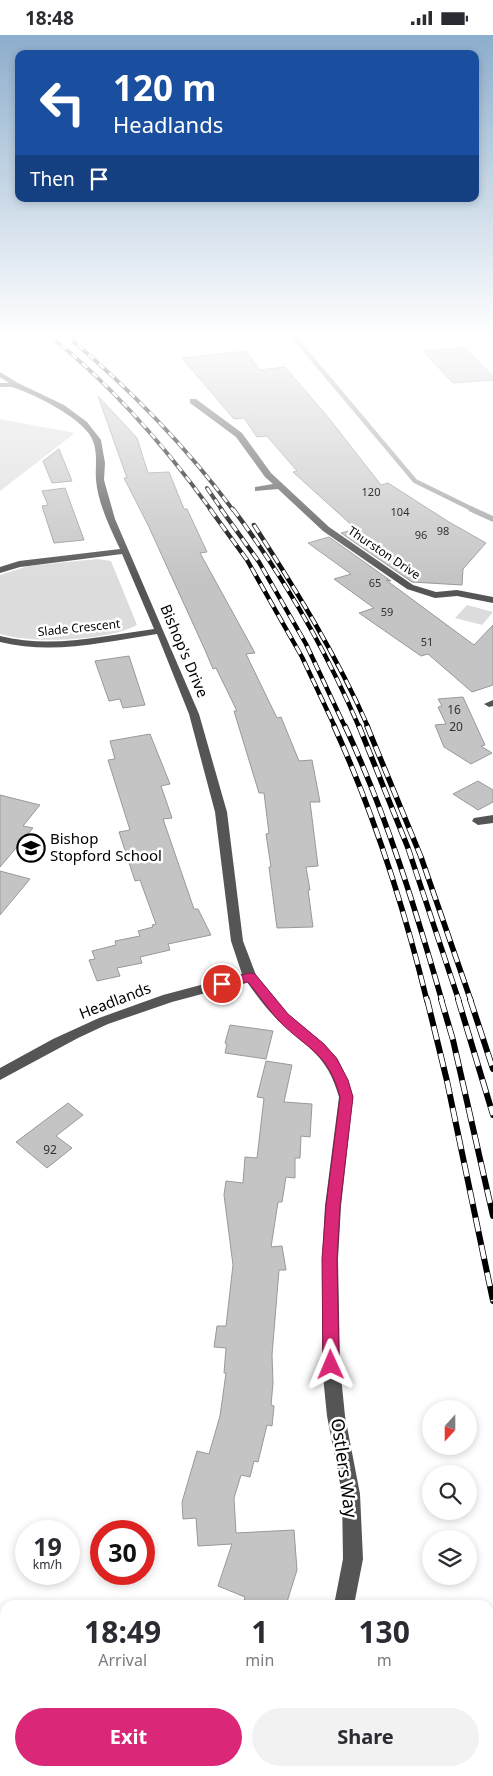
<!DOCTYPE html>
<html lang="en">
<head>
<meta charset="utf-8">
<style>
  :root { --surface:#fff; --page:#f2f2f3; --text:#2b2b33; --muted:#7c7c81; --accent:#db2777 }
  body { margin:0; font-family:"Noto Sans",sans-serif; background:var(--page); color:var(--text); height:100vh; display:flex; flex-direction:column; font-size:19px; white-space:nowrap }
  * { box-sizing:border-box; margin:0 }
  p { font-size:16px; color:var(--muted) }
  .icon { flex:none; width:28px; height:28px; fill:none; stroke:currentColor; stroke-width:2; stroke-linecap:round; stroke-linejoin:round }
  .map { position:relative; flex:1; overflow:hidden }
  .side { position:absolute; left:0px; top:1565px; width:494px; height:176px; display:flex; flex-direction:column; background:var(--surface); border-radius:15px 15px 0 0; box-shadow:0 2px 8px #0003 }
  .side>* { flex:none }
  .hud { position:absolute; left:15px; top:15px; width:464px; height:152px; border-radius:10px; box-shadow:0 2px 8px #0003; background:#1a4fa0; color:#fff; overflow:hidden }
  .needle { width:32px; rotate:201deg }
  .fabs { position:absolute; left:422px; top:1365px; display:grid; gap:10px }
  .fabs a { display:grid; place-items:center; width:55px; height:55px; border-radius:50%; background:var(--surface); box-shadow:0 2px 8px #0003; font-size:25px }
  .speed { position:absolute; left:15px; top:1485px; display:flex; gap:10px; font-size:25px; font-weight:700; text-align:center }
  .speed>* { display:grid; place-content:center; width:65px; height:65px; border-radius:50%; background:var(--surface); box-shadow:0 2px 8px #0003; line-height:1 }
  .speed small { font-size:12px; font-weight:400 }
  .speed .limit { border:8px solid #d22; background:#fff; color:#111 }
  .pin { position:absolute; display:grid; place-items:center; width:42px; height:42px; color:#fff; margin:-21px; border:2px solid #fff; border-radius:50%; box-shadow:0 1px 5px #0007 }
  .me { position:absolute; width:55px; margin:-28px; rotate:359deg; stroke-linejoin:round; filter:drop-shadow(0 0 4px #0008) }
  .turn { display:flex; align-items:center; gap:18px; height:105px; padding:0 15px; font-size:22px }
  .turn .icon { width:65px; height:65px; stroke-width:2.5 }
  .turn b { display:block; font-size:35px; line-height:42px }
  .then { display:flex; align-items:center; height:48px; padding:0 15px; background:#0003; gap:10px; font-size:19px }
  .eta { display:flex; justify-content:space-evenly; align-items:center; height:85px; text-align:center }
  .eta b { font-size:30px; font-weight:700; line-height:35px }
  .primary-button { display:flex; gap:10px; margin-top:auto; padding:10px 15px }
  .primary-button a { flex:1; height:58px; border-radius:30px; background:var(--accent); color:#fff; font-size:20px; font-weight:700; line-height:58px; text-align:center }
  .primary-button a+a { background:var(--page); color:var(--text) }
  .status { display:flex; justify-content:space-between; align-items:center; height:35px; padding:0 25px; background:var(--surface); direction:ltr }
  .status svg { height:14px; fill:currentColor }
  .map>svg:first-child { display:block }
  .green { fill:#dcdcdc }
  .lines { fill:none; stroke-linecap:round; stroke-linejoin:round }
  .stream-far1 { stroke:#a3a3a3; stroke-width:4.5 }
  .stream { stroke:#a3a3a3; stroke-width:5.5 }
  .building { fill:#c4c4c4; stroke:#999 }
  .minor { fill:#555; fill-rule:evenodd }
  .rail-far3-casing { stroke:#000; stroke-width:4 }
  .rail-far2-casing { stroke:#000; stroke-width:4.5 }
  .rail-far1-casing { stroke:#000; stroke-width:5.5 }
  .rail-casing { stroke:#000; stroke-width:6 }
  .rail-far3 { stroke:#fff; stroke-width:2.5; stroke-dasharray:7; stroke-linecap:butt }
  .rail-far2 { stroke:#fff; stroke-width:3; stroke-dasharray:9; stroke-linecap:butt }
  .rail-far1 { stroke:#fff; stroke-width:4; stroke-dasharray:11; stroke-linecap:butt }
  .rail { stroke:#fff; stroke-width:4.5; stroke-dasharray:14; stroke-linecap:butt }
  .route { fill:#db2777; stroke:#8e194d }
  .labels { text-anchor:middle; stroke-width:5; stroke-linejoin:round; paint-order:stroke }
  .far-number-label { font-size:11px; fill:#313131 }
  .far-street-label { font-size:12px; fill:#000; stroke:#fff }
  .number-label { font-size:12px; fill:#313131 }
  .street-label { font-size:15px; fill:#000; stroke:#fff }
  .poi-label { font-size:15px; fill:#000; stroke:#fff; text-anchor:start }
  .near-street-label { font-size:18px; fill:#000; stroke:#fff }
</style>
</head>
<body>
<div class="status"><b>18:48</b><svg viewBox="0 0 49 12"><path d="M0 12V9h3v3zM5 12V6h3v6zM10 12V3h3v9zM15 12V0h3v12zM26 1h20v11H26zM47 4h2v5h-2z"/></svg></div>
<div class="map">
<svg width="493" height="1741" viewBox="0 0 493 1741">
  <rect width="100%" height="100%" fill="#fff"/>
  <path class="green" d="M 0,384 L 75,398 L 0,456 Z
    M 97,524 L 111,526 L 137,590 C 108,606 32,609 0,599 L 0,540 L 28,531 Z
    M 467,570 L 493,577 L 482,590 L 455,583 Z"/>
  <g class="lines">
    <path class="stream-far1" d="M 293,301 L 415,446 L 474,475"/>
    <path class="stream" d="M 471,474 L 493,484"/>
  </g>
  <path class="building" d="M 464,312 L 493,341 L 493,345 L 453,348 L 423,316 Z
    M 246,316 L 260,335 L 285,332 L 328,382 L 381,450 L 388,448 L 449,487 L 486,508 L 463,534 L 462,550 L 412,547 L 341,498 L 356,494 L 293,437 L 297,436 L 267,401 L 257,402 L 244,383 L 234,384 L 182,323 Z
    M 98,361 L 137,403 L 148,438 L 169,437 L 184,474 L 187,474 L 207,517 L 200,518 L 255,618 L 246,619 L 277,683 L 281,682 L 299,726 L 312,725 L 320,767 L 310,767 L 318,831 L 306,832 L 310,855 L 308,855 L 313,892 L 277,893 L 269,832 L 271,832 L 266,799 L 269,798 L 264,758 L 259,758 L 234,676 L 237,676 L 216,633 L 213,634 L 205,615 L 148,490 L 124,443 L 127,443 Z
    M 59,414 L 72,446 L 52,448 L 43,426 Z
    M 65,453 L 84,505 L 54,508 L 42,471 L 48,470 L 42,456 Z
    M 329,502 L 391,546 L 386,545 L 474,610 L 493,590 L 493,650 L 472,657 L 428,619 L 421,621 L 359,578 L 374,573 L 334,544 L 351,539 L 308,508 Z
    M 129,621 L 145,670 L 123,673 L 120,664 L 109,666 L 95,626 Z
    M 463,662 L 485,710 L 481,711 L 492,718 L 471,729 L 444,712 L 435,690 L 446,689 L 438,672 L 442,671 L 438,664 Z
    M 150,699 L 170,749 L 161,751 L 172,783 L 163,784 L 194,874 L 198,874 L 211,900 L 168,909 L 170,915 L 140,922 L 142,928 L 117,933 L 120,941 L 97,946 L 89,925 L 95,924 L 92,916 L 116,910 L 115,906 L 140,901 L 138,896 L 153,892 L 152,890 L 156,889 L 140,845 L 135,846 L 119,797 L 130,795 L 108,725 L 115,724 L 110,706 Z
    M 478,746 L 493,755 L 493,767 L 478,775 L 453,759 Z
    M 0,760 L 40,770 L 23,791 L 33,793 L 0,832 Z
    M 0,836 L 30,844 L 0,880 Z
    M 230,990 L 273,996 L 266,1024 L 225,1018 L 227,1009 L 225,1008 Z
    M 266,1026 L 292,1030 L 284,1067 L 312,1069 L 310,1102 L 301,1101 L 300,1123 L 295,1123 L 295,1143 L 286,1142 L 282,1167 L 278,1167 L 271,1212 L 282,1211 L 286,1235 L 279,1235 L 272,1320 L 273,1348 L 271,1370 L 274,1371 L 272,1391 L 267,1390 L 258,1427 L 254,1426 L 250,1442 L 241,1440 L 234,1463 L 236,1498 L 294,1495 L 297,1535 L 286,1570 L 243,1570 L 245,1562 L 218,1551 L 232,1509 L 198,1511 L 196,1483 L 183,1484 L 182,1467 L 197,1416 L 209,1419 L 220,1381 L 226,1338 L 224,1338 L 226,1313 L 214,1312 L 217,1291 L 226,1291 L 233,1230 L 224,1160 L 226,1146 L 243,1148 L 245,1122 L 257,1123 L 264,1063 L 257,1062 Z
    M 68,1068 L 83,1080 L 56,1101 L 72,1113 L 47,1133 L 16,1107 Z"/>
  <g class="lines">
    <path class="minor" d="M 0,337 L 18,348 L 64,370 L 87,387 L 101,405 L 105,428 L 104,445 L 115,484 L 199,679 L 227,777 L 243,906 L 256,940 L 288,979 L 324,1009 L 337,1023 L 348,1045 L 353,1062 L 341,1171 L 338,1224 L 340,1331 L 345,1381 L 360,1459 L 363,1524 L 354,1570 L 334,1570 L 343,1524 L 342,1459 L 327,1381 L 322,1331 L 322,1224 L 325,1171 L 339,1062 C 327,1020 309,1014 280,987 C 267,975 257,961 247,947 L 172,967 L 108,989 L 78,1003 L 0,1045 L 0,1033 L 53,1004 L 99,983 L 163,960 L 242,939 L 231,906 L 215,777 L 189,679 L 157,599 C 104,607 53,620 0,607 L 0,601 C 52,614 102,601 154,594 L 122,519 L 20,532 L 0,538 L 0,532 L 19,526 L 120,514 C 110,493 98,468 96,445 C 95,432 98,419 93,406 C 86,385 36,360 15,353 C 11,351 5,352 0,352 L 0,348 L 9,348 L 0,342 Z
      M 190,364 L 196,364 L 242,398 L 271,438 L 329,492 L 413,550 L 436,557 L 457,555 L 493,562 L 493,568 L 457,561 L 435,563 L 407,554 L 323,496 L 278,454 L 255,456 L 255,452 L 273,449 L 265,442 L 236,402 L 190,368 Z
      M 493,665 L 493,671 L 489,672 L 484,669 Z
      M 493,780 L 493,788 L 478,790 L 472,786 L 474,783 Z
      M 290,1736 L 313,1736 L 311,1741 L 288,1741 Z"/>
    <g class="rail-far3-casing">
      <path id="rail-far3" d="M 50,301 C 113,351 164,410 211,475
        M 67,301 C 129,353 185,410 233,475
        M 207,453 L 222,475"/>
    </g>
    <g class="rail-far2-casing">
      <path id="rail-far2" d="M 210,474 L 247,525 L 302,622 L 335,692
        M 221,474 L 259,527 L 306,609 L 345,692
        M 233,474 C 283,541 326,615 359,692
        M 254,490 C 296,555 337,621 368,692"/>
    </g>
    <g class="rail-far1-casing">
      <path id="rail-far1" d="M 334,691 C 374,779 404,872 427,966
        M 345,691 C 386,779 415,872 442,966
        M 359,691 L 408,813 L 459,966
        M 367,691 L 421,822 L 471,966"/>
    </g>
    <g class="rail-casing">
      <path id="rail" d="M 427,964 L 447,1046 L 493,1266
        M 441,964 L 453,1005 L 493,1181
        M 458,964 L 493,1080
        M 470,964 L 493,1034"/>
    </g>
    <use href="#rail-far3" class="rail-far3"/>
    <use href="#rail-far2" class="rail-far2"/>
    <use href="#rail-far1" class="rail-far1"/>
    <use href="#rail" class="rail"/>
  </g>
  <linearGradient id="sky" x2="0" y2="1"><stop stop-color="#8cadcc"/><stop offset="0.55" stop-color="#fff"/><stop offset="1" stop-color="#fff" stop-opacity="0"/></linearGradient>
  <rect width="493" height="545" fill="url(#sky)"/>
  <path class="route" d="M 250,938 L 255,939 L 288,979 L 324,1009 L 337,1024 L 348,1045 L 353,1062 L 340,1171 L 337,1224 L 339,1330 L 337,1335 L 331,1338 L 326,1335 L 323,1330 L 322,1224 L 326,1171 L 340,1062 C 328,1017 309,1016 279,986 C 268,974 258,959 248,947 L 222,954 L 215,949 L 217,946 Z"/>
  <defs>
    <g id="school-ring" transform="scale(1.4375)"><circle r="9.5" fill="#fff" stroke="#000" stroke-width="1.5"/><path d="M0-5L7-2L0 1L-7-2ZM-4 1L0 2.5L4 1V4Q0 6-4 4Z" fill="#000"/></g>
  </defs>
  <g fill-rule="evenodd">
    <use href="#school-ring" x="31" y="813"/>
  </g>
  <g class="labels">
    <g class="far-number-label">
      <text x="371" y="461">120</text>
      <text x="400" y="481">104</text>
      <text x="443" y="500">98</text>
      <text x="421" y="504">96</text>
      <text x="375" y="552">65</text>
      <text x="387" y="581">59</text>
      <text x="427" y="611">51</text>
    </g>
    <g class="far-street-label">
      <text transform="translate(384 518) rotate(34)" y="4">Thurston Drive</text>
      <text transform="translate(79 593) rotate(-6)" y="4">Slade Crescent</text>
    </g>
    <g class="number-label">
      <text x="454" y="679">16</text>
      <text x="456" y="696">20</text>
      <text x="50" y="1119">92</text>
    </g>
    <g class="street-label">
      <text transform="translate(184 616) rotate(67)" y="5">Bishop's Drive</text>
      <text transform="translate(115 966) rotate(-21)" y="5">Headlands</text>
    </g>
    <g class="poi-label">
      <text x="50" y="809">Bishop<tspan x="50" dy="17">Stopford School</tspan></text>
    </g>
    <g class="near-street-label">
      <text transform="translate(344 1433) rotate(82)" y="6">Ostlers Way</text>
    </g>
  </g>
</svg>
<div class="fabs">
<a><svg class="needle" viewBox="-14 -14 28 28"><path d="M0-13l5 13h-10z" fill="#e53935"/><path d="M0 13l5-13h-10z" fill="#7c7c81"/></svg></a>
<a><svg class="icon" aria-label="search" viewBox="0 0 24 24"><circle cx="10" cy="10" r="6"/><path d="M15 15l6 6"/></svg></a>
<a><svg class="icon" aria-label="layers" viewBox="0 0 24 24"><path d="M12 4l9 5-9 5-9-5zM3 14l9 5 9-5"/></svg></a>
</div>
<div class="speed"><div>19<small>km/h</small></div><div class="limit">30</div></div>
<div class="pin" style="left:222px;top:949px;background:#d93025"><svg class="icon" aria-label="arrive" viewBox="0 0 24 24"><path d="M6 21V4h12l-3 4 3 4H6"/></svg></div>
<svg class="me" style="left:331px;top:1330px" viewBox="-20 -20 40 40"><path d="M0-17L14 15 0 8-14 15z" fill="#db2777" stroke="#fff" stroke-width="4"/></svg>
<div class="hud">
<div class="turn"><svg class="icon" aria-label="left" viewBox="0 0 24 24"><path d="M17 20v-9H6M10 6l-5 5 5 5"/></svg><div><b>120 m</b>Headlands</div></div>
<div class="then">Then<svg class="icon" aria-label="arrive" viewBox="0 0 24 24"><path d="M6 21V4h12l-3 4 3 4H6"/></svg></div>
</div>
<section class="side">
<div class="eta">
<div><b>18:49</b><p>Arrival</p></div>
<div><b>1</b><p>min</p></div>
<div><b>130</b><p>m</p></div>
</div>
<div class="primary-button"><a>Exit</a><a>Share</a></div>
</section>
</div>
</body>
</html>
